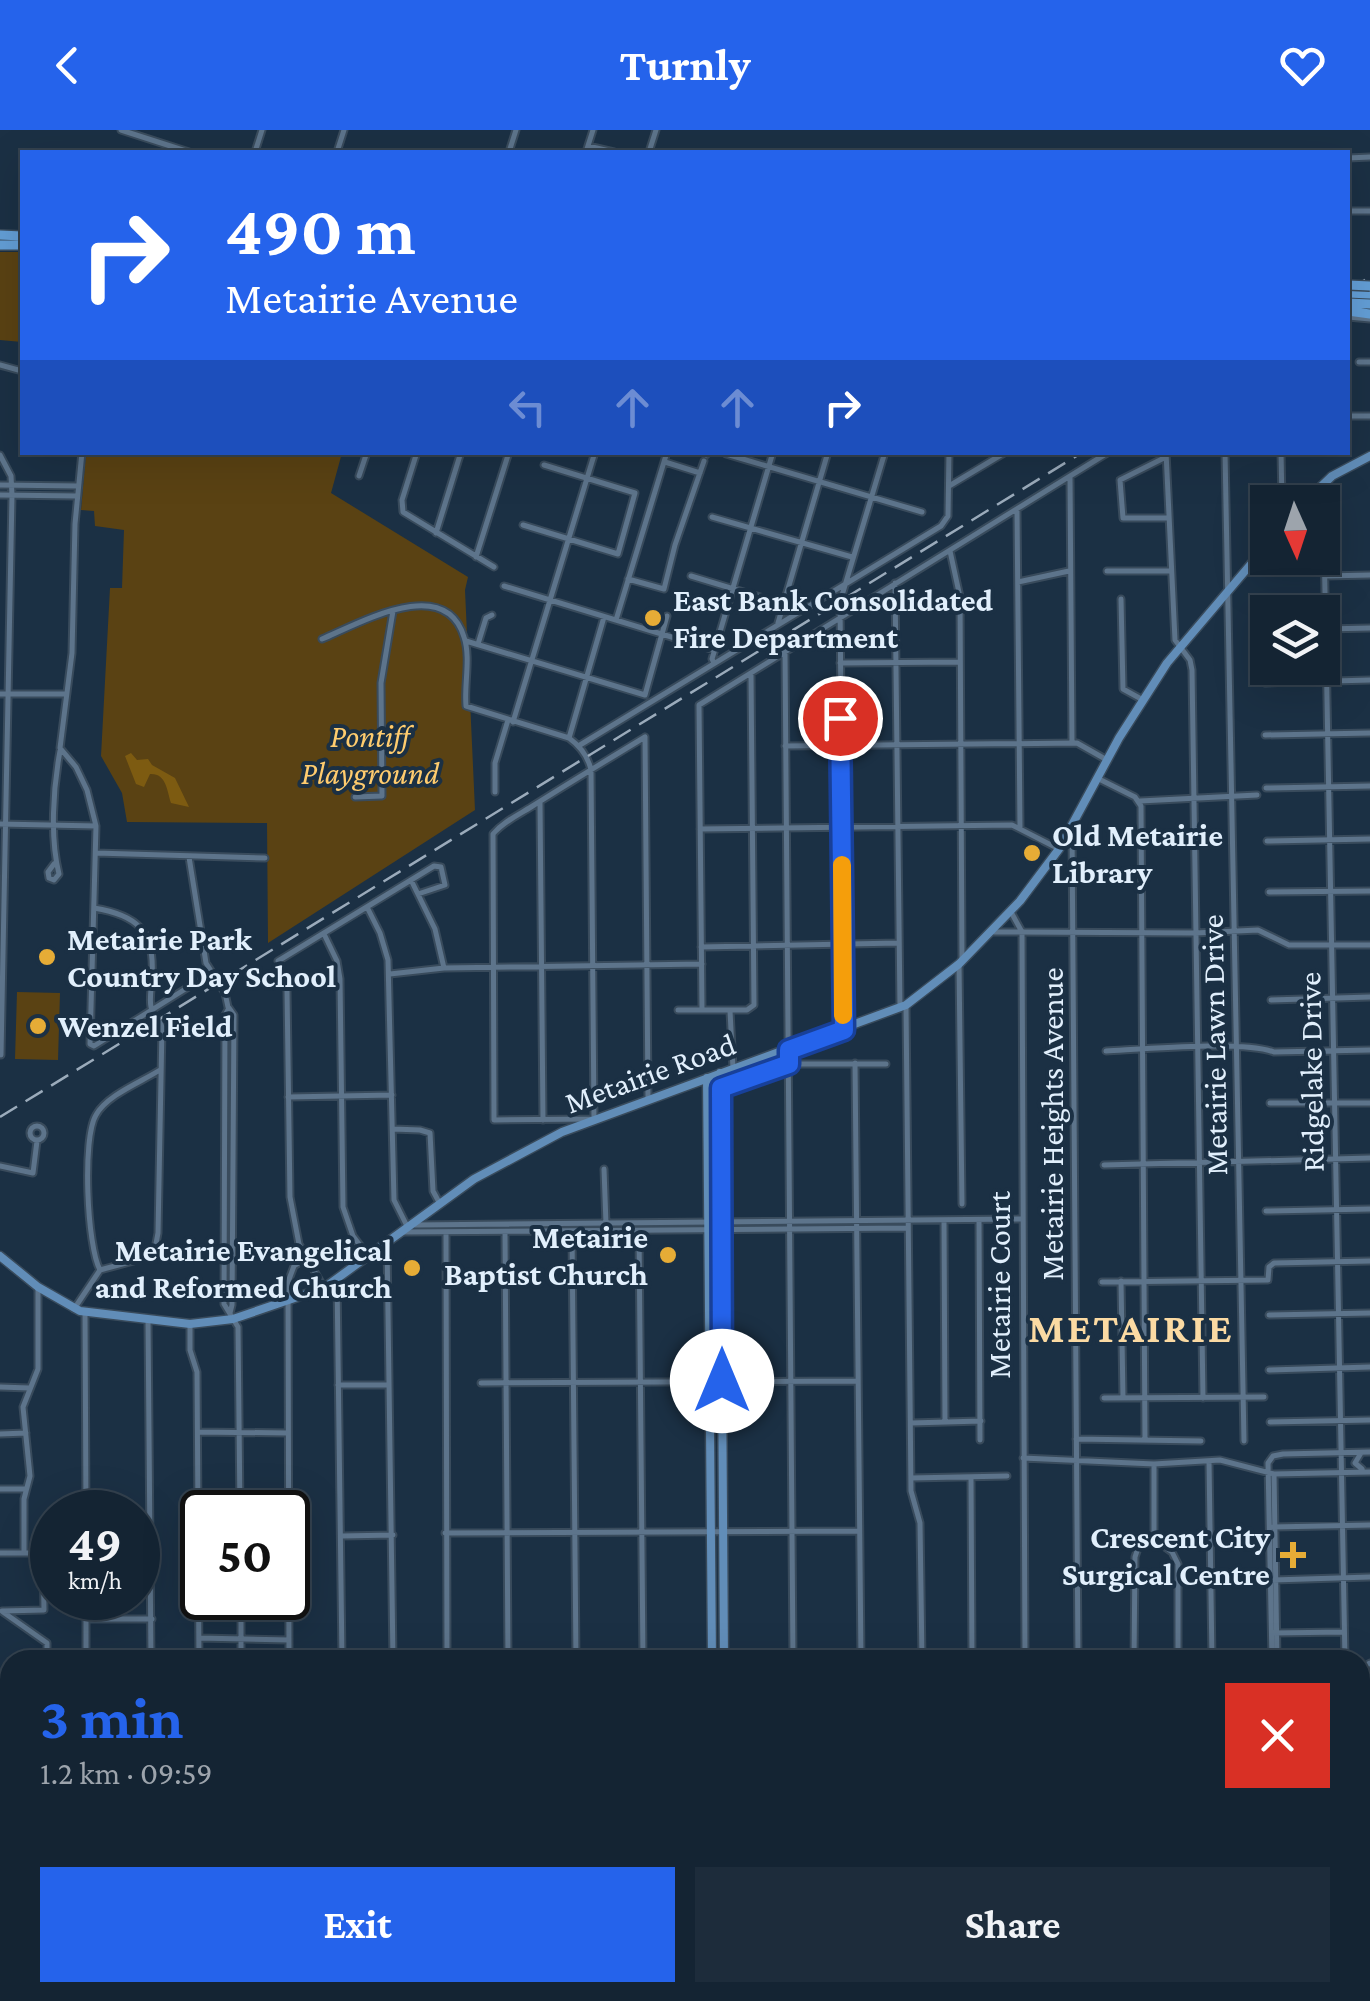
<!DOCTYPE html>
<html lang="en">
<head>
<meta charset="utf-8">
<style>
  :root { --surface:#142433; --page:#1d2c3b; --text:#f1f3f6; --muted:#9da4ac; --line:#33414e; --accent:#2563eb }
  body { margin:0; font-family:"Crimson Pro",serif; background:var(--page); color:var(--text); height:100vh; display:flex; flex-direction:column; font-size:38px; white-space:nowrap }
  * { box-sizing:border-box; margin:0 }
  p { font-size:32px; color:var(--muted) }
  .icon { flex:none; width:55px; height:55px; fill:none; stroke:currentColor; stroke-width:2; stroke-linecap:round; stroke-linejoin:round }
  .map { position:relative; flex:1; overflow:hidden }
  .side { position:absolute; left:0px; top:1520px; width:1370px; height:352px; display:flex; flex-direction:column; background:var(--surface); border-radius:30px 30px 0 0; box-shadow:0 10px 40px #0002,0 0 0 2px var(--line) }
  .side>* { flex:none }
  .guide { position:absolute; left:20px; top:20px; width:1330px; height:305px; border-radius:0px; box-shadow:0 10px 40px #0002,0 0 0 2px var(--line); background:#2563eb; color:#fff; overflow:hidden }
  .needle { width:65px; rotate:177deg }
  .buttons { position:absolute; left:1250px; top:355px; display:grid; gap:20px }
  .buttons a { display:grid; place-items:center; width:90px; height:90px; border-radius:0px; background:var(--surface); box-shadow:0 10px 40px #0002,0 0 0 2px var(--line); font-size:50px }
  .speed { position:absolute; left:30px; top:1360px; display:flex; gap:20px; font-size:50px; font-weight:700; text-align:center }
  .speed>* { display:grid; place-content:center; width:130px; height:130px; border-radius:50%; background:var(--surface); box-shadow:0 10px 40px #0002,0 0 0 2px var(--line); line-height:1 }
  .speed small { font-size:25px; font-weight:400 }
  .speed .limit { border:5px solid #111; border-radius:15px; background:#fff; color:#111 }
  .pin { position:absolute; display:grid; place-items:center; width:85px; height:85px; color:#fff; margin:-42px; border:5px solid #fff; border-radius:50%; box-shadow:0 2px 10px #0007 }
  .me { position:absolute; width:110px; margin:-55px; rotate:0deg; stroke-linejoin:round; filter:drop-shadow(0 0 8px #0008) }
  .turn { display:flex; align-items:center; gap:35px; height:210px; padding:0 40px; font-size:45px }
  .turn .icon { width:130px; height:130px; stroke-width:2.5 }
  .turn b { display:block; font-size:70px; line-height:85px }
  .lanes { display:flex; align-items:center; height:95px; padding:0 40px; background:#0003; justify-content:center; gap:50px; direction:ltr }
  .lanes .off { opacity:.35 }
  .round { display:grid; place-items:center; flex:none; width:105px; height:105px; border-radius:0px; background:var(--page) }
  .summary { display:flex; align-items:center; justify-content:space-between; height:170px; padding:0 40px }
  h1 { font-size:60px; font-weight:700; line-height:75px; color:var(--accent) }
  .action { display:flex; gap:20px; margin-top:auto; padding:20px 40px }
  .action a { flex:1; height:115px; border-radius:0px; background:var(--accent); color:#fff; font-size:40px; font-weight:700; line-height:115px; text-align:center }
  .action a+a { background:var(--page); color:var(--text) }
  header { display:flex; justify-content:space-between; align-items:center; height:130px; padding:0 40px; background:var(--accent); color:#fff; font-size:45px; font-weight:700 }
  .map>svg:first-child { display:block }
  .green { fill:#5a4213 }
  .water { fill:#7d5b11 }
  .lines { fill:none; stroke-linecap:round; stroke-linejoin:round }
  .minor-casing { stroke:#394b5c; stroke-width:9 }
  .major-casing { stroke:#394b5c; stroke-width:11 }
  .highway-casing { stroke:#394b5c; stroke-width:12 }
  .minor { stroke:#5d748b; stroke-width:5 }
  .major { stroke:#618db8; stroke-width:8 }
  .highway { stroke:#639ed6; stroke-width:9 }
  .rail { stroke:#9babbb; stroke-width:2.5; stroke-dasharray:20 10; stroke-linecap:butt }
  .highway-bridge-casing { stroke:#394b5c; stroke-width:12; stroke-linecap:butt }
  .highway-bridge { stroke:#639ed6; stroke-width:9 }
  .route-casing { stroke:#184099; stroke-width:25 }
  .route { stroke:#2563eb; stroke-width:18 }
  .slow { stroke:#f59e0b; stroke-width:18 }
  .poi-dot { fill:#e6ac36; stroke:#1b3044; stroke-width:4 }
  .labels { text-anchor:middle; stroke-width:8; stroke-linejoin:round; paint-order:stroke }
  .poi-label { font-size:32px; font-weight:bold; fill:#e1effc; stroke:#1b3044; text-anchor:start }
  .park-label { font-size:32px; font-style:italic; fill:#ffcc6e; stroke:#1b3044 }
  .street-label { font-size:32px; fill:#e1effc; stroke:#1b3044 }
  .district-label { font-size:42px; font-weight:bold; letter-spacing:2.5px; fill:#fbdaa3; stroke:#1b3044 }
</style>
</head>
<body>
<header><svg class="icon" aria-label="back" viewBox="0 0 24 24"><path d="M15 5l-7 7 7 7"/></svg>Turnly<svg class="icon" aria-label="heart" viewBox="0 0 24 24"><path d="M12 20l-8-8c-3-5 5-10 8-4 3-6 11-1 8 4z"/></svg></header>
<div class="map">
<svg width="1370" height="1871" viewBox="0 0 1370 1871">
  <rect width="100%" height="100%" fill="#1b3044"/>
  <path class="green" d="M 0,122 L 22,122 L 22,212 L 0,210 Z
    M 86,323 L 342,323 L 331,363 L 468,447 L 465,460 L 475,680 L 268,813 L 267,693 L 127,692 L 122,663 L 101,626 L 110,458 L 122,458 L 124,400 L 95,396 L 94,381 L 81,380 Z
    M 17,862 L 60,863 L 58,930 L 15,929 Z"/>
  <path class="water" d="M 131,623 L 137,630 L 148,629 L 152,635 L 175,648 L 189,677 L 171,673 C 167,660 166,643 150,644 L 144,657 L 136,654 L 125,626 Z"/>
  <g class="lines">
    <g class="minor-casing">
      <path id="minor" d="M 121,0 L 189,22
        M 588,16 L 614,22
        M 255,22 L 262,0
        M 337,22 L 344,0
        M 509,22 L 516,0
        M 586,22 L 593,0
        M 649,22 L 656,0
        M 1348,28 L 1370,27
        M 1348,81 L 1370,81
        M 1348,187 L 1370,189
        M 1359,232 L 1370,232
        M 0,235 L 22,241
        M 1348,286 L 1370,286
        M 82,322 L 75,394 L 72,523 L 60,618 L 76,637 L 87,660 L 96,696 L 90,914 L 94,916 L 211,843
        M 417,322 L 402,370 L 403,382 L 494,437
        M 1166,322 L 1175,510 L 1190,530 L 1192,540 L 1203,1268
        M 1225,322 L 1244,1311
        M 1281,322 L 1282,372
        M 726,324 L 922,382
        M 0,325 L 11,346 L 12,365 L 1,925
        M 706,325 L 707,322
        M 1166,327 L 1120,350 L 1123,388 L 1168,388
        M 665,332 L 700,343
        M 359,346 L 367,322
        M 1070,347 L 1072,613
        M 0,355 L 78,356
        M 949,356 L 1006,322
        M 1323,356 L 1345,1530
        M 0,365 L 77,366
        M 1017,381 L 1020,698
        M 712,387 L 852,427
        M 523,395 L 618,424 L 635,363 L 544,335
        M 436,403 L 461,322
        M 950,421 L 960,467 L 962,829
        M 476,427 L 509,322
        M 1107,441 L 1171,441
        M 691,446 L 783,474
        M 1325,446 L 1370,445
        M 628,449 L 664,459 L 675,415 L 704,331
        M 1018,452 L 1069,441
        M 895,453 L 900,878
        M 504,456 L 714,520
        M 1121,469 L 1123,559 L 1143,570
        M 616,490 L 667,322
        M 778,493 L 828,322
        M 1325,499 L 1370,498
        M 1264,501 L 1268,501
        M 322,509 C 360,493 445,444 464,507 C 471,528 464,554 466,576 L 569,608 C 580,616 588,626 591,640 L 594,989 L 494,990 L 493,704 C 503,692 518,685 531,677 C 569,653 607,630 645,607
        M 466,511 L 645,565
        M 478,514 L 486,488 L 492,485
        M 785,521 L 793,1530
        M 714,533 L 712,529 L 773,322
        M 840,533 L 960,532
        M 1265,553 L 1370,550
        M 0,564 L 66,564
        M 645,565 L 667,486
        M 513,592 L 595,322
        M 1265,605 L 1370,603
        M 645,607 L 648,969
        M 569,608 L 604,487
        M 580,615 L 941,396 L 948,386 L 949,322
        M 785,616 L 1077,613 L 1107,630
        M 1097,648 L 1135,667 L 1141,676 L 1145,1310
        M 1266,658 L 1370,656
        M 495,662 L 495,633 L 508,590
        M 355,667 L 382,666 L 381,553 L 393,481
        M 1140,671 L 1257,665
        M 540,673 L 543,990
        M 0,694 L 96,696
        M 700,699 L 1012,695 L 1059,719
        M 1072,700 L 1078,1530
        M 1267,711 L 1370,709
        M 96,723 L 265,728
        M 189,727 L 206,833 L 225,863 L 228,877
        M 54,734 L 48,742 L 49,748 L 54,750 L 59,744 C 50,708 53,659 60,621
        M 411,750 L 435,799 L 444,838
        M 1269,762 L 1370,761
        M 367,777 L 380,803 L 388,830 L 394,1070 L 408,1098
        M 94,778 C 137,785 155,801 152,846 C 152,855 149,868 151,877 C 152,884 160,890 162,897 L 158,1103 L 155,1119 L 141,1129 L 100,1140
        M 1011,782 L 1022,802 L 1025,1530
        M 994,802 L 1195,803 L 1258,800 L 1289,815 L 1370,815
        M 324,804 L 337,831 L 340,849 L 343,1077 L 353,1106 L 368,1126
        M 701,817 L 898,813
        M 959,834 L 962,1074
        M 390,844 L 444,838 L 702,834
        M 1271,870 L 1370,867
        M 906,875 L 911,1361 L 920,1393 L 922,1530
        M 678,880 L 747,880 L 754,875 L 751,543
        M 702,880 L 699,575 L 1109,322
        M 730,881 L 733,938
        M 844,898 L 840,472 L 885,322
        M 1106,921 C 1143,919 1244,910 1274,922 L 1370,920
        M 855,933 L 861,1530
        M 708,958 L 721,957 L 789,934 L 886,934
        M 288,967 L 392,965
        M 1270,973 L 1370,973
        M30 1003a7 7 0 1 1 14 0a7 7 0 1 1-14 0Z
        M 393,999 L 420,1000 L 430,1003 L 433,1061 L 440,1074
        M 1104,1035 L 1370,1028
        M 0,1036 L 33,1043 L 37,1011
        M 604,1039 L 606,1094
        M 1266,1081 L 1370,1079
        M 979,1090 L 980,1310
        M 944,1091 L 945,1292
        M 415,1095 L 1022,1089
        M 402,1102 L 908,1098
        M 572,1102 L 576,1530
        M 639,1102 L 643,1530
        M 446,1103 L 447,1530
        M 505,1103 L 508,1530
        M 387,1113 L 393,1530
        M 100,1140 C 87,1116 82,1008 96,985 C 107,965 141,952 160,940
        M 337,1149 L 342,1530
        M 1121,1151 L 1123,1268
        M 1102,1152 L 1268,1150 L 1269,1137 L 1274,1133 L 1370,1131
        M 324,1158 L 299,1114 L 290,1067 L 287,861 L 278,831 L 434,736 L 441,737 L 445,755 L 418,764
        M 74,1179 L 100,1140
        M 85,1182 L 86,1382
        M 230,1183 L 232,1175 L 234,885 L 229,878 L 225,885 L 224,1174 L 238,1197 L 240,1382
        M 1269,1185 L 1370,1183
        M 148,1190 L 151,1530
        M 190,1194 L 190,1220 L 197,1242 L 199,1530
        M 1269,1240 L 1370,1237
        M 481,1253 L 857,1251
        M 338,1255 L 389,1255
        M 0,1257 L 29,1258
        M 1104,1268 L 1264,1267
        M 1270,1292 L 1370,1290
        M 911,1293 L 981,1291
        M 198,1302 L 288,1303
        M 0,1304 L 26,1303
        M 1076,1309 L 1201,1311
        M 1361,1323 L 1355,1333 L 1362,1339
        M 1023,1328 L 1154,1334 L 1220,1330 L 1274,1344 L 1370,1342
        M 1209,1331 L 1212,1530
        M 1274,1344 L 1277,1530
        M 971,1347 L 972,1530
        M 911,1348 L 1007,1346
        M 0,1359 L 26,1359
        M 1273,1397 L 1370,1395
        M 445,1403 L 859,1401
        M 342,1406 L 393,1405
        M 1154,1409 L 1172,1422 L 1178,1434 L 1178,1530
        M 1154,1409 L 1154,1334
        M 0,1423 L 43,1423 L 44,1480 L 2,1481
        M 24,1423 L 24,1369 L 30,1346 L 23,1277 L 38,1239 L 38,1157
        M 1273,1450 L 1370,1447
        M 86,1468 L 86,1530
        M 241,1468 L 241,1530
        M 3,1482 L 47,1513 L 47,1530
        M 86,1489 L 152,1489
        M 1274,1503 L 1343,1502
        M 199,1508 L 289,1510
        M 289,1530 L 288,1152 L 294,1136 L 305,1129
        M 1134,1530 L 1135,1427 L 1138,1418 L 1154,1409
        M 1272,1530 L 1268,1333 L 1273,1326 L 1283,1324 L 1370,1322
        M 1360,1539 L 1370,1533
        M 0,1550 L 10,1557
        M 0,1563 L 10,1570
        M 0,1580 L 10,1587
        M 0,1659 L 10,1659
        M 0,1705 L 10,1705
        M 1360,1812 L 1370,1817
        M 0,1817 L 10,1817
        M 53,1862 L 54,1871
        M 98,1862 L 98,1871
        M 145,1862 L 145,1871
        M 192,1862 L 192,1871
        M 240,1862 L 240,1871
        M 292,1862 L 292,1871
        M 345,1862 L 345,1871
        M 394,1862 L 394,1871
        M 449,1862 L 449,1871
        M 509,1862 L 510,1871
        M 794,1862 L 794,1871
        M 861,1862 L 861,1871
        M 923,1862 L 923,1871
        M 973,1862 L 974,1871
        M 1027,1862 L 1027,1871
        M 1078,1862 L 1078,1871
        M 1109,1862 L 1109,1871
        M 1254,1862 L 1254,1871
        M 1350,1862 L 1350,1871
        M 31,1871 L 31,1862
        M 578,1871 L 578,1862
        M 645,1871 L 645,1862"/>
    </g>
    <g class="major-casing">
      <path id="major" d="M 1305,372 L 1332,346 L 1370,326
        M 720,943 L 724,1530
        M 707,948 L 712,1530
        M 0,1126 L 38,1157 L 80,1181 L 190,1194 L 233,1189 L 324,1158 L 474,1049 L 562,1002 L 906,875 L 959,834 L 1020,771 L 1059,719 L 1119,608 L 1167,533 L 1268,414
        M 713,1862 L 713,1871
        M 726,1862 L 726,1871"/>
    </g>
    <g class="highway-casing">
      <path id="highway" d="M 0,105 L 22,106
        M 0,115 L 22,115
        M 1348,163 L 1370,164
        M 1348,173 L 1370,174
        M 1348,181 L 1370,184
        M 1360,1556 L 1370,1548
        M 1360,1569 L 1370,1565
        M 1360,1645 L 1370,1651
        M 1360,1660 L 1370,1660
        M 0,1674 L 10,1674
        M 1360,1687 L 1370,1687
        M 0,1691 L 10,1691
        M 1360,1695 L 1370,1695
        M 1360,1708 L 1370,1702
        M 1360,1728 L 1370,1737
        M 1360,1784 L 1370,1789
        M 1360,1795 L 1370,1799
        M 1360,1804 L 1370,1809"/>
    </g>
    <use href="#minor" class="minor"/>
    <use href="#major" class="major"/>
    <use href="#highway" class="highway"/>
    <path class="rail" d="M 1348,160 L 1370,147
      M 0,987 L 1083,322"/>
    <g class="highway-bridge-casing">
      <path id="highway-bridge" d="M 1348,155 L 1370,156
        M 1360,1665 L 1370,1675"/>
    </g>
    <use href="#highway-bridge" class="highway-bridge"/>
  </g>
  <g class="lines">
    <g class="route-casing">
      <path id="route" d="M 722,1251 L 721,958 L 789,934 L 789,920 L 844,900 L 840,588"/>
    </g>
    <use href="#route" class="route"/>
    <path class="slow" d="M 842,735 L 843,885"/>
  </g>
  <g class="poi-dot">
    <circle cx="653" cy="488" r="10"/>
    <circle cx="1032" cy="723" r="10"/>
    <circle cx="47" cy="827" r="10"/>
    <circle cx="38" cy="896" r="10"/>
    <circle cx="668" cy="1125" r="10"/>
    <circle cx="412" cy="1138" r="10"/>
    <path d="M1288 1410h10v10h10v10h-10v10h-10v-10h-10v-10h10z"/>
  </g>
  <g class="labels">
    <g class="poi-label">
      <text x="673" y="481">East Bank Consolidated<tspan x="673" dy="37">Fire Department</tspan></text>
      <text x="1052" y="716">Old Metairie<tspan x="1052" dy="37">Library</tspan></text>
      <text x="67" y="820">Metairie Park<tspan x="67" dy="37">Country Day School</tspan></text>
      <text x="58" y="907">Wenzel Field</text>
      <text x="648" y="1118" text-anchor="end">Metairie<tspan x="648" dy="37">Baptist Church</tspan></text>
      <text x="392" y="1131" text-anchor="end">Metairie Evangelical<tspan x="392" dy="37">and Reformed Church</tspan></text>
      <text x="1270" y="1418" text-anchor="end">Crescent City<tspan x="1270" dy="37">Surgical Centre</tspan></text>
    </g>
    <g class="park-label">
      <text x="370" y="617">Pontiff<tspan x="370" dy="37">Playground</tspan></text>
    </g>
    <g class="street-label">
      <text transform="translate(1214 915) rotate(-91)" y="11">Metairie Lawn Drive</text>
      <text transform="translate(1311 942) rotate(-91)" y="11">Ridgelake Drive</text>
      <text transform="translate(650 943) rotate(-20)" y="11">Metairie Road</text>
      <text transform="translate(1052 994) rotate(-90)" y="11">Metairie Heights Avenue</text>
      <text transform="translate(999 1155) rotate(-90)" y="11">Metairie Court</text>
    </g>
    <g class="district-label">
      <text x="1131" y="1212">METAIRIE</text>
    </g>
  </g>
</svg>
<div class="buttons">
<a><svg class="needle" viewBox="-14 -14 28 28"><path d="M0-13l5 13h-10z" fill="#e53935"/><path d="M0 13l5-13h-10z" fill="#9da4ac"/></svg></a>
<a><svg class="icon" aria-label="layers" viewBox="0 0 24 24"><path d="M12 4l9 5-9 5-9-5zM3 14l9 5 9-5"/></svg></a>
</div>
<div class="speed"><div>49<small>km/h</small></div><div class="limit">50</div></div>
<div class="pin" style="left:840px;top:588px;background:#d93025"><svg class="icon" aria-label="arrive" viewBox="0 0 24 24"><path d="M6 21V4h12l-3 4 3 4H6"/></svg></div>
<svg class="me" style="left:722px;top:1251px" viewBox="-20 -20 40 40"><circle r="19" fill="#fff"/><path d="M0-13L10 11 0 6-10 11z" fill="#2563eb"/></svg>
<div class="guide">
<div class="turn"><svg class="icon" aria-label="right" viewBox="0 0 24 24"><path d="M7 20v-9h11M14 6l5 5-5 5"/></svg><div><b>490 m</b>Metairie Avenue</div></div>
<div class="lanes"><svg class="icon off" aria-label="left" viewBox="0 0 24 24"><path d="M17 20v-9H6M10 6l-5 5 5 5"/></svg><svg class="icon off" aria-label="ahead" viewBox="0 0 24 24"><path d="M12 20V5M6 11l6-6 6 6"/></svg><svg class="icon off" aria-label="ahead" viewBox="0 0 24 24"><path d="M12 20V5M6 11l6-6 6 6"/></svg><svg class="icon" aria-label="right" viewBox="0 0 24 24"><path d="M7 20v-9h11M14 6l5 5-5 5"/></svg></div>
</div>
<section class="side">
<div class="summary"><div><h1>3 min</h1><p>1.2 km · 09:59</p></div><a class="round" style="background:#d93025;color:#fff"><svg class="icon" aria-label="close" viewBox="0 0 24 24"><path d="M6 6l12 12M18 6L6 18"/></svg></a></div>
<div class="action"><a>Exit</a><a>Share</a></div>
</section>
</div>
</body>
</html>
